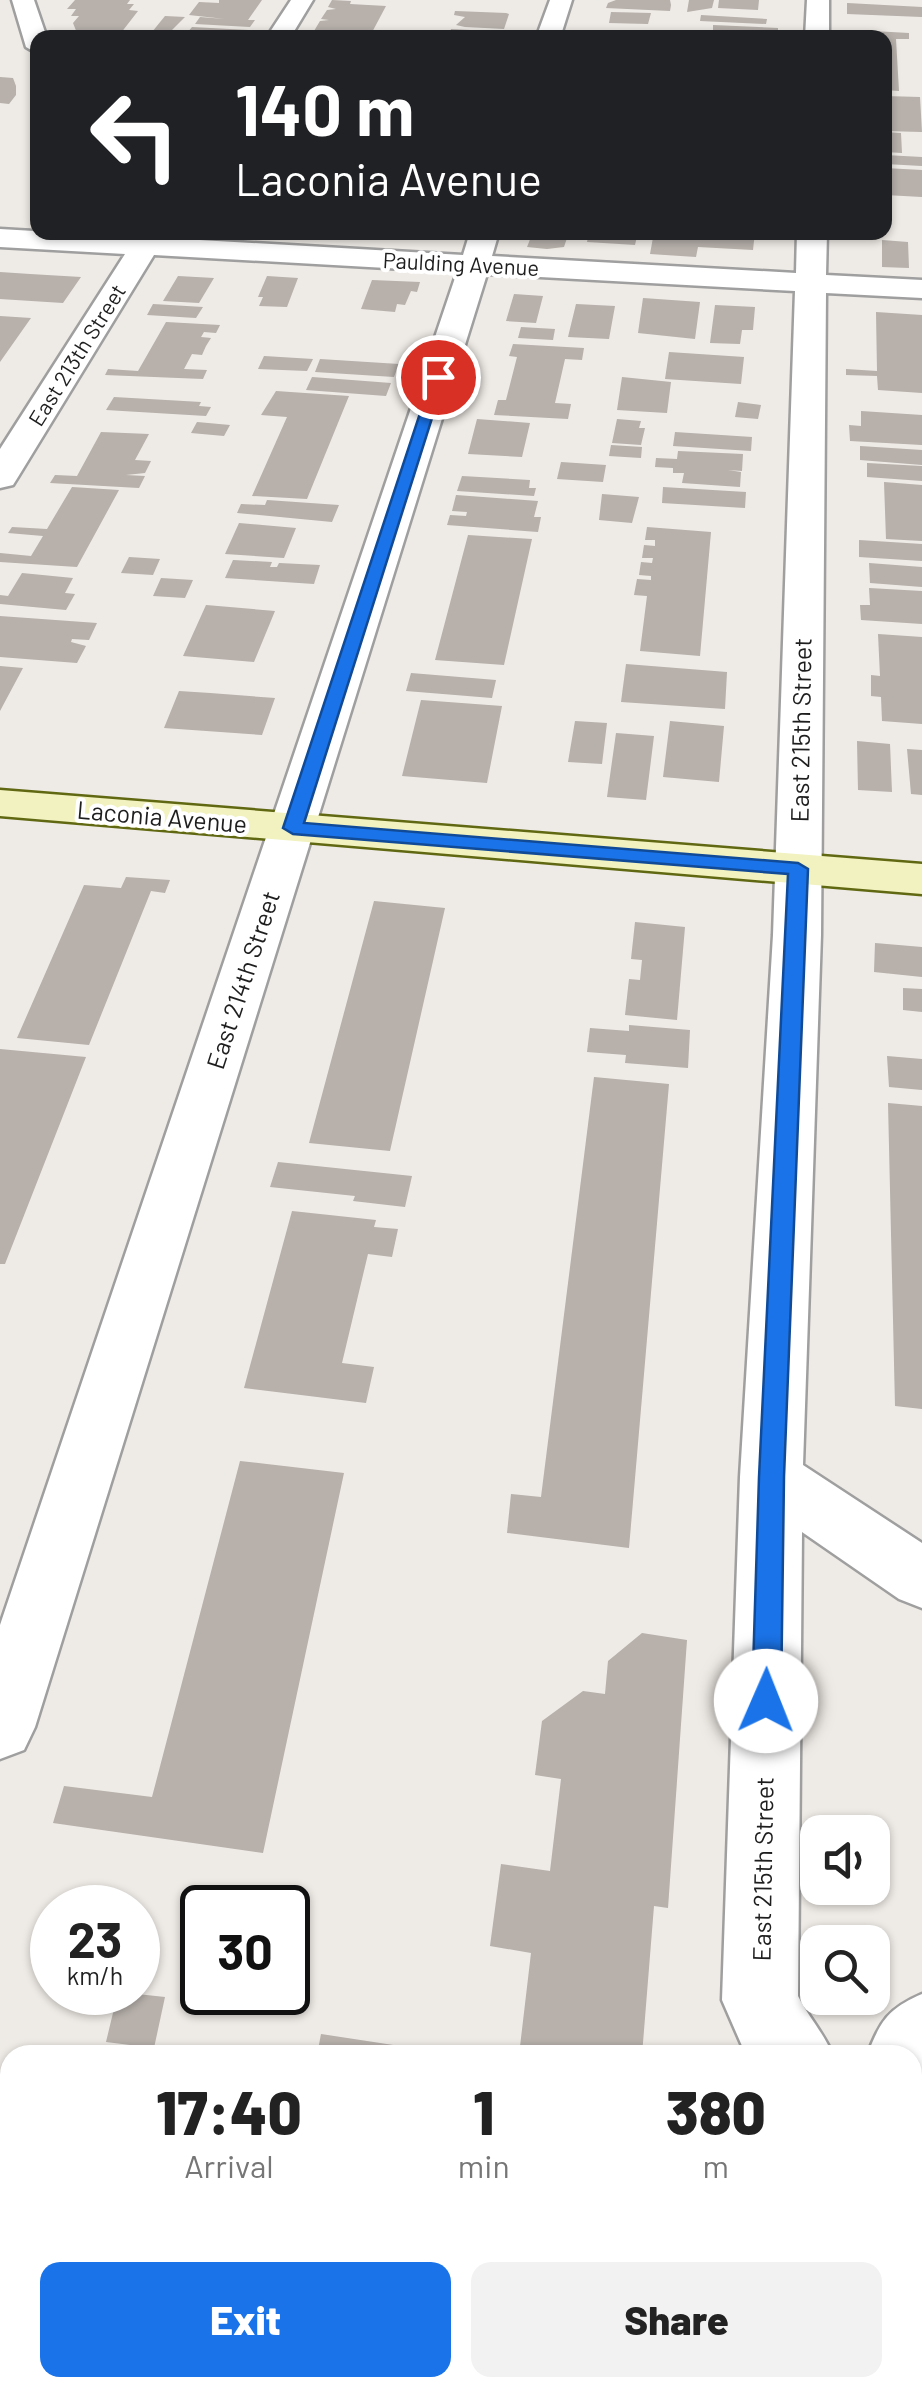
<!DOCTYPE html>
<html lang="en">
<head>
<meta charset="utf-8">
<style>
  :root { --surface:#fff; --page:#f2f2f2; --text:#222; --muted:#767676; --accent:#1a73e8 }
  body { margin:0; font-family:Barlow,sans-serif; background:var(--page); color:var(--text); height:100vh; display:flex; flex-direction:column; font-size:38px; white-space:nowrap }
  * { box-sizing:border-box; margin:0 }
  p { font-size:32px; color:var(--muted) }
  .icon { flex:none; width:55px; height:55px; fill:none; stroke:currentColor; stroke-width:2; stroke-linecap:round; stroke-linejoin:round }
  .map { position:relative; flex:1; overflow:hidden }
  .details { position:absolute; left:0px; top:2045px; width:922px; height:352px; display:flex; flex-direction:column; background:var(--surface); border-radius:30px 30px 0 0; box-shadow:0 2px 8px #0004 }
  .details>* { flex:none }
  .banner { position:absolute; left:30px; top:30px; width:862px; height:210px; border-radius:20px; box-shadow:0 2px 8px #0004; background:#202124; color:#fff; overflow:hidden }
  .buttons { position:absolute; left:800px; top:1815px; display:grid; gap:20px }
  .buttons a { display:grid; place-items:center; width:90px; height:90px; border-radius:20px; background:var(--surface); box-shadow:0 2px 8px #0004; font-size:50px }
  .speed { position:absolute; left:30px; top:1885px; display:flex; gap:20px; font-size:50px; font-weight:700; text-align:center }
  .speed>* { display:grid; place-content:center; width:130px; height:130px; border-radius:50%; background:var(--surface); box-shadow:0 2px 8px #0004; line-height:1 }
  .speed small { font-size:25px; font-weight:400 }
  .speed .limit { border:5px solid #111; border-radius:15px; background:#fff; color:#111 }
  .pin { position:absolute; display:grid; place-items:center; width:85px; height:85px; color:#fff; margin:-42px; border:5px solid #fff; border-radius:50%; box-shadow:0 2px 10px #0007 }
  .me { position:absolute; width:110px; margin:-55px; rotate:1deg; stroke-linejoin:round; filter:drop-shadow(0 0 8px #0008) }
  .turn { display:flex; align-items:center; gap:35px; height:210px; padding:0 40px; font-size:45px }
  .turn .icon { width:130px; height:130px; stroke-width:2.5 }
  .turn b { display:block; font-size:70px; line-height:85px }
  .eta { display:flex; justify-content:space-evenly; align-items:center; height:170px; text-align:center }
  .eta b { font-size:60px; font-weight:800; line-height:70px }
  .action { display:flex; gap:20px; margin-top:auto; padding:20px 40px }
  .action a { flex:1; height:115px; border-radius:20px; background:var(--accent); color:#fff; font-size:40px; font-weight:800; line-height:115px; text-align:center }
  .action a+a { background:var(--page); color:var(--text) }
  .map>svg:first-child { display:block }
  .building { fill:#b7b0ab }
  .lines { fill:none; stroke-linecap:round; stroke-linejoin:round }
  .street-casing { stroke:#9f9f9f; stroke-width:5 }
  .secondary-casing { stroke:#616812; stroke-width:5 }
  .street { fill:#fff; fill-rule:evenodd }
  .secondary { fill:#f1f2bf; fill-rule:evenodd }
  .route { fill:#1a73e8; stroke:#114b97; stroke-width:2.5 }
  .labels { text-anchor:middle; stroke-width:8; stroke-linejoin:round; paint-order:stroke }
  .far-street-label { font-size:22px; fill:#1e1e1e; stroke:#fff }
  .street-label { font-size:25px; fill:#1e1e1e; stroke:#fff }
</style>
</head>
<body>
<div class="map">
<svg width="922" height="2396" viewBox="0 0 922 2396">
  <rect width="100%" height="100%" fill="#eeeae5"/>
  <path class="building" d="M 75,0 L 130,0 L 127,4 L 134,4 L 129,10 L 138,11 L 117,38 L 79,38 L 73,23 L 79,16 L 71,16 L 76,9 L 67,9 Z
    M 219,0 L 262,0 L 248,20 L 255,20 L 250,27 L 195,24 L 200,17 L 225,19 L 189,15 L 199,2 L 219,3 Z
    M 332,0 L 351,1 L 350,4 L 386,6 L 369,38 L 310,38 L 313,33 L 322,32 L 314,31 L 320,21 L 329,20 L 321,19 L 327,10 L 336,9 L 328,7 Z
    M 616,0 L 670,0 L 671,5 L 670,11 L 606,8 L 608,3 Z
    M 689,0 L 714,0 L 712,8 L 687,12 Z
    M 719,0 L 759,0 L 758,10 L 718,8 Z
    M 847,3 L 922,7 L 922,17 L 847,14 Z
    M 455,11 L 506,13 L 509,14 L 504,29 L 465,27 L 456,25 L 465,17 L 454,15 Z
    M 611,12 L 651,13 L 648,24 L 609,23 Z
    M 701,15 L 767,19 L 766,24 L 700,21 Z
    M 165,16 L 185,17 L 169,33 L 152,32 Z
    M 713,25 L 778,28 L 778,34 L 713,31 Z
    M 192,27 L 249,30 L 244,36 L 187,33 Z
    M 451,29 L 510,32 L 508,38 L 455,38 L 449,36 Z
    M 855,30 L 909,33 L 909,39 L 896,39 L 899,91 L 885,90 L 885,38 L 856,37 Z
    M 580,31 L 606,31 L 640,32 L 639,38 L 578,38 Z
    M 0,77 L 13,78 L 16,86 L 16,95 L 9,104 L 0,103 Z
    M 885,96 L 920,97 L 922,132 L 885,131 Z
    M 885,132 L 901,133 L 902,153 L 885,152 Z
    M 885,155 L 922,157 L 922,166 L 885,164 Z
    M 885,168 L 922,170 L 922,197 L 885,195 Z
    M 533,232 L 569,232 L 564,247 L 547,249 L 527,247 Z
    M 589,232 L 638,232 L 635,245 L 587,242 Z
    M 654,232 L 700,234 L 755,232 L 753,250 L 698,247 L 696,257 L 650,254 Z
    M 882,240 L 908,242 L 909,268 L 882,267 Z
    M 0,272 L 30,274 L 81,277 L 63,303 L 0,299 Z
    M 178,276 L 214,278 L 199,303 L 163,301 Z
    M 267,276 L 298,278 L 287,307 L 259,306 L 263,297 L 258,297 Z
    M 372,280 L 420,282 L 417,292 L 411,291 L 405,305 L 397,304 L 395,312 L 361,309 Z
    M 514,294 L 543,296 L 536,323 L 506,321 Z
    M 643,298 L 700,302 L 695,339 L 638,333 Z
    M 153,304 L 203,307 L 196,318 L 147,315 Z
    M 576,304 L 615,306 L 609,339 L 568,337 Z
    M 715,305 L 755,307 L 753,330 L 742,330 L 740,344 L 710,343 Z
    M 876,312 L 922,315 L 922,393 L 878,390 L 877,376 L 846,375 L 846,369 L 877,371 Z
    M 0,316 L 31,318 L 0,362 Z
    M 166,322 L 220,325 L 216,333 L 204,332 L 201,337 L 211,338 L 206,346 L 202,355 L 192,354 L 184,369 L 207,370 L 203,379 L 105,375 L 108,369 L 138,371 Z
    M 521,327 L 555,329 L 553,340 L 518,338 Z
    M 513,344 L 584,348 L 582,360 L 565,359 L 555,403 L 571,404 L 568,419 L 494,415 L 498,400 L 506,400 L 517,357 L 509,356 Z
    M 669,352 L 744,357 L 741,384 L 665,379 Z
    M 264,356 L 313,359 L 307,371 L 258,369 Z
    M 320,359 L 399,364 L 394,377 L 315,372 Z
    M 312,377 L 391,383 L 386,396 L 306,390 Z
    M 622,377 L 671,382 L 667,413 L 617,410 Z
    M 276,391 L 349,396 L 307,499 L 252,496 L 287,417 L 261,415 Z
    M 114,397 L 201,402 L 199,406 L 211,407 L 206,416 L 106,410 Z
    M 738,402 L 761,405 L 758,419 L 735,417 Z
    M 861,411 L 922,415 L 922,445 L 850,441 L 849,425 L 861,426 Z
    M 477,419 L 530,423 L 522,457 L 468,454 Z
    M 617,419 L 641,421 L 639,428 L 645,428 L 641,445 L 612,443 Z
    M 197,422 L 230,425 L 224,436 L 191,433 Z
    M 101,432 L 149,434 L 135,460 L 151,461 L 145,473 L 126,475 L 145,476 L 139,488 L 50,483 L 55,475 L 77,476 Z
    M 675,432 L 752,437 L 751,451 L 673,446 Z
    M 611,445 L 642,447 L 641,458 L 609,456 Z
    M 860,446 L 922,450 L 922,465 L 860,460 Z
    M 678,451 L 743,454 L 742,471 L 728,470 L 741,472 L 740,487 L 682,483 L 684,473 L 673,473 L 673,468 L 655,467 L 656,458 L 677,459 Z
    M 561,462 L 606,465 L 603,482 L 557,479 Z
    M 867,463 L 922,466 L 922,481 L 867,477 Z
    M 462,476 L 530,480 L 529,488 L 536,488 L 534,496 L 457,491 Z
    M 884,482 L 922,485 L 922,541 L 886,539 Z
    M 72,487 L 119,490 L 77,567 L 0,562 L 0,553 L 31,556 L 43,536 L 8,533 L 12,527 L 47,529 Z
    M 663,487 L 746,492 L 745,508 L 662,503 Z
    M 602,494 L 639,497 L 632,523 L 599,520 Z
    M 456,495 L 538,501 L 534,517 L 541,517 L 538,532 L 447,525 L 450,515 L 466,516 L 467,512 L 452,511 Z
    M 267,500 L 339,505 L 332,522 L 237,513 L 241,504 L 265,505 Z
    M 239,523 L 296,528 L 284,558 L 225,554 Z
    M 647,527 L 711,532 L 700,656 L 640,651 L 647,596 L 634,595 L 637,579 L 651,580 L 651,576 L 639,575 L 641,562 L 652,563 L 653,558 L 642,558 L 644,545 L 655,546 L 655,540 L 645,540 Z
    M 468,535 L 532,539 L 504,665 L 435,660 Z
    M 859,540 L 922,544 L 922,561 L 859,557 Z
    M 129,557 L 160,559 L 153,575 L 121,573 Z
    M 233,560 L 272,562 L 270,567 L 277,567 L 279,563 L 320,565 L 314,584 L 225,578 Z
    M 869,563 L 922,567 L 922,587 L 870,583 Z
    M 22,573 L 73,578 L 65,593 L 75,594 L 66,610 L 0,604 L 0,595 L 8,596 Z
    M 161,578 L 193,580 L 185,598 L 153,596 Z
    M 869,588 L 922,591 L 922,624 L 861,620 L 860,605 L 870,605 Z
    M 206,605 L 275,611 L 254,662 L 183,656 Z
    M 0,616 L 97,623 L 89,640 L 72,639 L 71,642 L 86,646 L 77,663 L 0,657 Z
    M 878,634 L 922,637 L 922,724 L 882,721 L 881,697 L 871,696 L 871,675 L 880,676 Z
    M 626,664 L 727,672 L 725,709 L 621,702 Z
    M 0,666 L 23,668 L 0,711 Z
    M 411,673 L 496,680 L 492,698 L 406,691 Z
    M 179,691 L 210,693 L 275,698 L 262,735 L 164,728 Z
    M 421,700 L 502,706 L 487,783 L 402,776 Z
    M 575,721 L 607,723 L 602,764 L 568,762 Z
    M 670,721 L 724,726 L 719,782 L 663,777 Z
    M 616,733 L 654,736 L 646,800 L 607,797 Z
    M 857,741 L 890,744 L 892,792 L 858,790 Z
    M 907,749 L 922,750 L 922,795 L 911,794 Z
    M 126,877 L 170,880 L 165,893 L 151,891 L 89,1045 L 17,1038 L 84,885 L 121,888 Z
    M 374,901 L 445,908 L 390,1151 L 309,1143 Z
    M 635,922 L 685,927 L 677,1020 L 625,1015 L 629,979 L 640,980 L 642,960 L 631,959 Z
    M 875,943 L 922,947 L 922,977 L 874,972 Z
    M 903,988 L 922,989 L 922,1012 L 903,1010 Z
    M 629,1025 L 690,1030 L 688,1068 L 625,1063 L 626,1055 L 587,1052 L 590,1028 L 629,1031 Z
    M 0,1049 L 86,1057 L 5,1264 L 0,1264 Z
    M 887,1056 L 922,1059 L 922,1090 L 889,1087 Z
    M 594,1077 L 669,1084 L 629,1548 L 507,1533 L 511,1494 L 541,1497 Z
    M 888,1103 L 922,1106 L 922,1409 L 895,1406 Z
    M 278,1162 L 412,1176 L 405,1207 L 353,1201 L 355,1196 L 270,1187 Z
    M 292,1211 L 376,1220 L 374,1227 L 398,1229 L 392,1257 L 368,1254 L 342,1363 L 374,1367 L 366,1403 L 244,1388 Z
    M 240,1461 L 344,1473 L 263,1853 L 53,1823 L 64,1786 L 152,1797 Z
    M 642,1633 L 687,1640 L 668,1908 L 654,1906 L 642,2055 L 519,2055 L 531,1953 L 490,1946 L 501,1864 L 550,1871 L 561,1779 L 535,1775 L 542,1721 L 583,1691 L 605,1694 L 608,1661 Z
    M 118,1992 L 165,1997 L 154,2048 L 106,2042 Z
    M 321,2034 L 413,2048 L 412,2055 L 317,2055 Z
    M 10,2118 L 10,2388 L 31,2388 L 29,2396 L 0,2396 L 0,2150 Z"/>
  <g class="lines">
    <g class="street-casing">
      <path id="street" d="M 12,0 L 34,0 L 47,38 L 38,38 L 38,54 L 26,47 Z
        M 291,0 L 313,0 L 290,38 L 266,38 Z
        M 550,0 L 572,0 L 560,38 L 536,38 Z
        M 807,0 L 829,0 L 829,38 L 805,38 Z
        M 0,229 L 136,237 L 139,232 L 168,232 L 165,238 L 463,255 L 470,232 L 499,232 L 492,256 L 796,273 L 797,232 L 827,232 L 826,275 L 922,280 L 922,298 L 826,293 L 821,935 L 803,1465 L 922,1543 L 922,1608 L 899,1599 L 802,1532 L 798,1996 C 809,2018 823,2032 833,2055 L 746,2055 L 722,2000 L 740,1477 L 773,935 L 795,291 L 487,274 L 35,1727 L 24,1750 L 0,1759 L 0,1625 L 457,272 L 154,255 L 18,477 L 13,485 L 0,488 L 0,449 L 125,254 L 0,247 Z
        M 922,1994 L 922,2087 L 912,2091 L 912,2055 L 867,2055 C 881,2021 887,2009 922,1994 Z
        M 631,2388 L 720,2388 L 717,2396 L 627,2396 Z"/>
    </g>
    <g class="secondary-casing">
      <path id="secondary" d="M 0,790 L 922,864 L 922,894 L 0,816 Z"/>
    </g>
    <use href="#street" class="street"/>
    <use href="#secondary" class="secondary"/>
  </g>
  <path class="route" d="M 438,373 L 445,377 L 304,823 L 798,863 L 808,869 L 784,1477 L 781,1701 L 777,1710 L 766,1714 L 756,1710 L 752,1701 L 759,1477 L 788,874 L 293,834 L 283,828 L 432,377 Z"/>
  <g class="labels">
    <g class="far-street-label">
      <text transform="translate(461 264) rotate(3)" y="8">Paulding Avenue</text>
      <text transform="translate(77 355) rotate(-58)" y="8">East 213th Street</text>
    </g>
    <g class="street-label">
      <text transform="translate(801 730) rotate(-89)" y="9">East 215th Street</text>
      <text transform="translate(162 817) rotate(5)" y="9">Laconia Avenue</text>
      <text transform="translate(243 980) rotate(-72)" y="9">East 214th Street</text>
      <text transform="translate(763 1869) rotate(-89)" y="9">East 215th Street</text>
    </g>
  </g>
</svg>
<div class="buttons">
<a><svg class="icon" aria-label="sound" viewBox="0 0 24 24"><path d="M4 9h4l5-4v14l-5-4H4zM17 9q2 3 0 6"/></svg></a>
<a><svg class="icon" aria-label="search" viewBox="0 0 24 24"><circle cx="10" cy="10" r="6"/><path d="M15 15l6 6"/></svg></a>
</div>
<div class="speed"><div>23<small>km/h</small></div><div class="limit">30</div></div>
<div class="pin" style="left:438px;top:377px;background:#d93025"><svg class="icon" aria-label="arrive" viewBox="0 0 24 24"><path d="M6 21V4h12l-3 4 3 4H6"/></svg></div>
<svg class="me" style="left:766px;top:1701px" viewBox="-20 -20 40 40"><circle r="19" fill="#fff"/><path d="M0-13L10 11 0 6-10 11z" fill="#1a73e8"/></svg>
<div class="banner">
<div class="turn"><svg class="icon" aria-label="left" viewBox="0 0 24 24"><path d="M17 20v-9H6M10 6l-5 5 5 5"/></svg><div><b>140 m</b>Laconia Avenue</div></div>
</div>
<section class="details">
<div class="eta">
<div><b>17:40</b><p>Arrival</p></div>
<div><b>1</b><p>min</p></div>
<div><b>380</b><p>m</p></div>
</div>
<div class="action"><a>Exit</a><a>Share</a></div>
</section>
</div>
</body>
</html>
